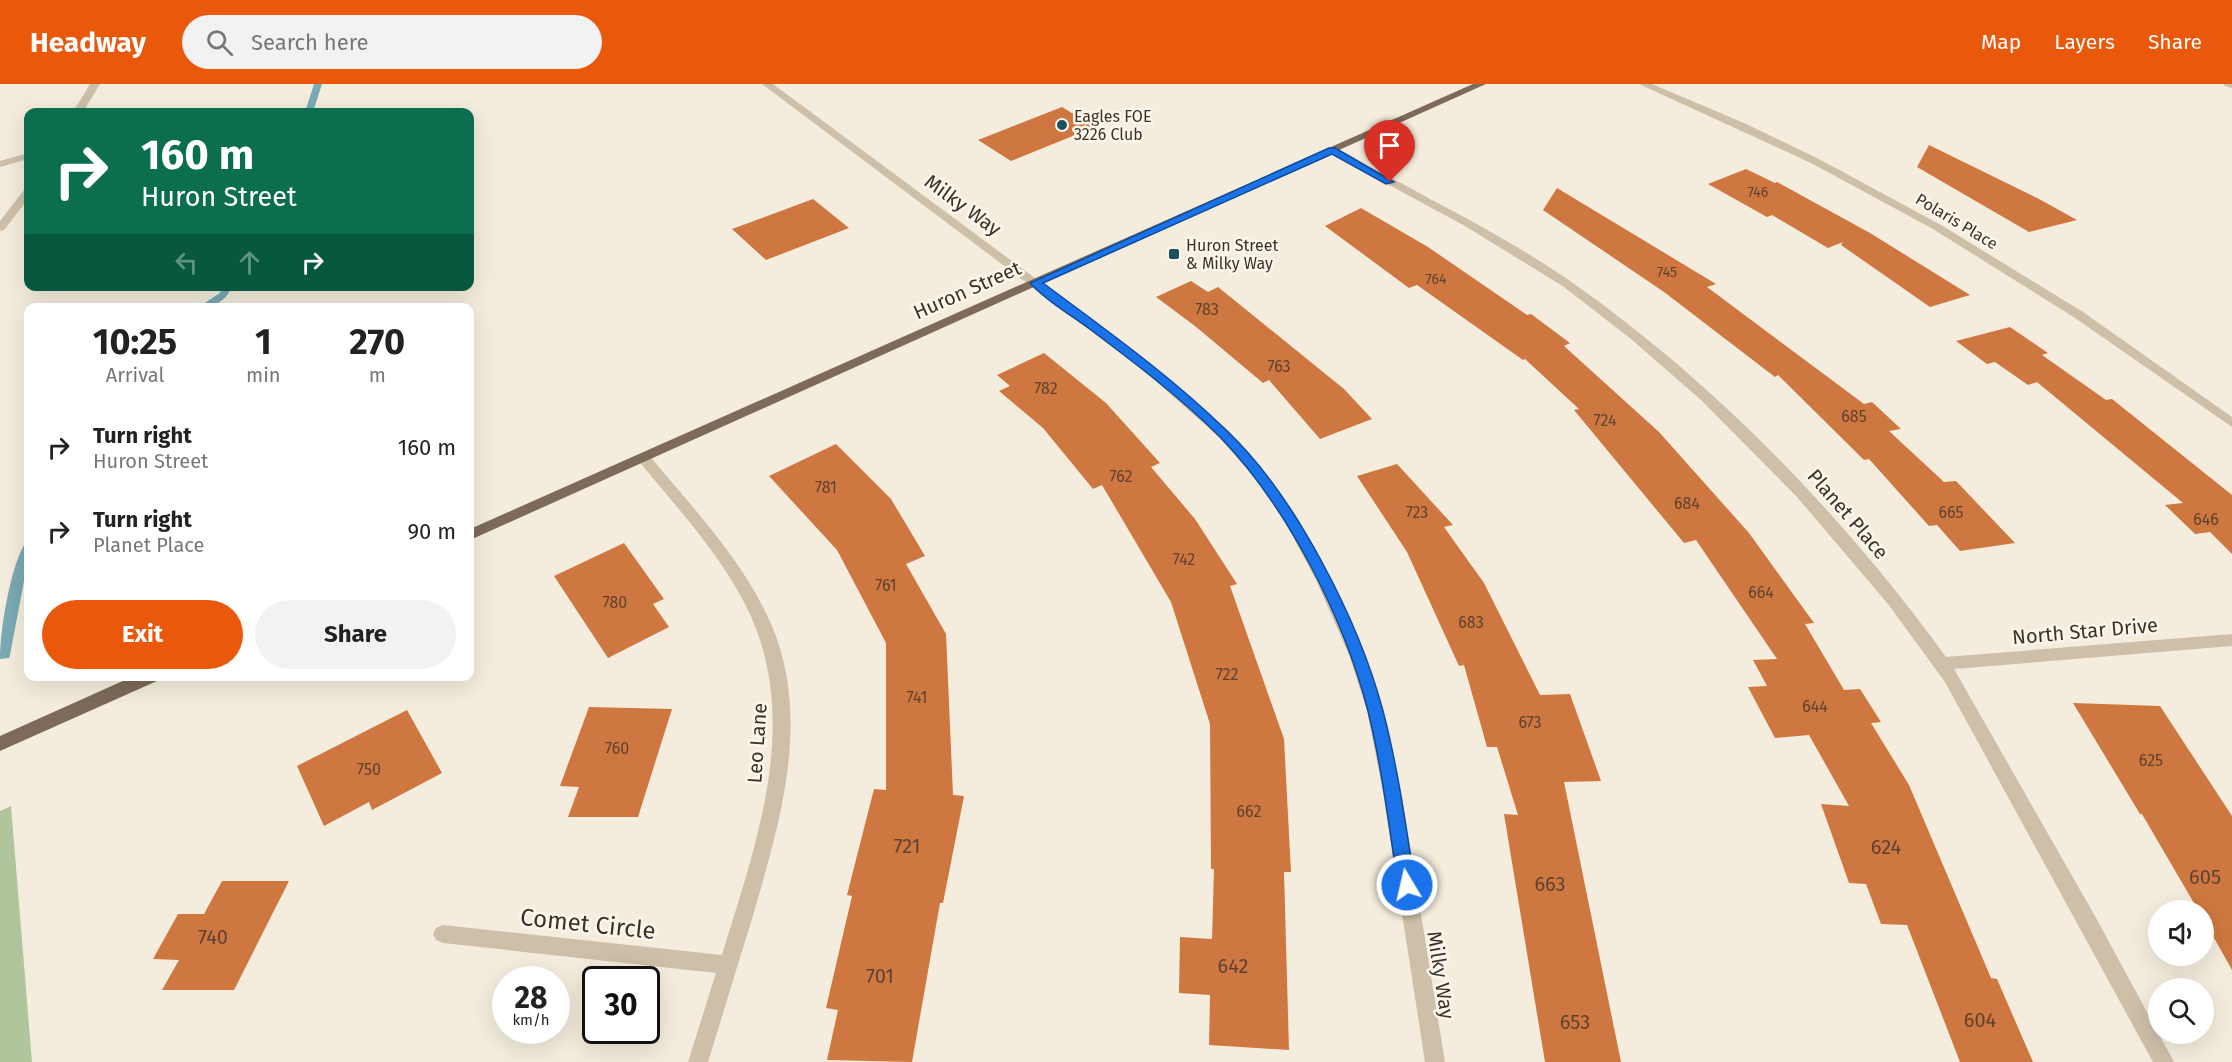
<!DOCTYPE html>
<html lang="en">
<head>
<meta charset="utf-8">
<style>
  :root { --surface:#fff; --page:#f2f2f2; --text:#222; --muted:#767676; --accent:#ea580c }
  body { margin:0; font-family:"Fira Sans",sans-serif; background:var(--page); color:var(--text); height:100vh; display:flex; flex-direction:column; font-size:22px; white-space:nowrap }
  * { box-sizing:border-box; margin:0 }
  p { font-size:20px; color:var(--muted) }
  .icon { flex:none; width:33px; height:33px; fill:none; stroke:currentColor; stroke-width:2; stroke-linecap:round; stroke-linejoin:round }
  .map { position:relative; flex:1; overflow:hidden }
  .panel { position:absolute; left:24px; top:219px; width:450px; height:378px; display:flex; flex-direction:column; background:var(--surface); border-radius:12px; box-shadow:0 6px 24px #0002 }
  .panel>* { flex:none }
  .hud { position:absolute; left:24px; top:24px; width:450px; height:183px; border-radius:12px; box-shadow:0 6px 24px #0002; background:#0b6e4f; color:#fff; overflow:hidden }
  .buttons { position:absolute; left:2148px; top:816px; display:grid; gap:12px }
  .buttons a { display:grid; place-items:center; width:66px; height:66px; border-radius:50%; background:var(--surface); box-shadow:0 6px 24px #0002; font-size:30px }
  .speed { position:absolute; left:492px; top:882px; display:flex; gap:12px; font-size:30px; font-weight:700; text-align:center }
  .speed>* { display:grid; place-content:center; width:78px; height:78px; border-radius:50%; background:var(--surface); box-shadow:0 6px 24px #0002; line-height:1 }
  .speed small { font-size:15px; font-weight:400 }
  .speed .limit { border:3px solid #111; border-radius:9px; background:#fff; color:#111 }
  .pin { position:absolute; display:grid; place-items:center; width:51px; height:51px; color:#fff; margin:-62px -26px; border-radius:50% 50% 50% 0; rotate:-45deg; box-shadow:0 0 6px #0007 }
  .pin .icon { rotate:45deg }
  .me { position:absolute; width:66px; margin:-33px; rotate:351deg; stroke-linejoin:round; filter:drop-shadow(0 0 4px #0008) }
  .turn { display:flex; align-items:center; gap:21px; height:126px; padding:0 18px; font-size:27px }
  .turn .icon { width:78px; height:78px; stroke-width:2.5 }
  .turn b { display:block; font-size:42px; line-height:51px }
  .lanes { display:flex; align-items:center; height:57px; padding:0 18px; background:#0003; justify-content:center; gap:30px; direction:ltr }
  .lanes .off { opacity:.35 }
  .eta { display:flex; justify-content:space-evenly; align-items:center; height:102px; text-align:center }
  .eta b { font-size:36px; font-weight:700; line-height:42px }
  .action { display:flex; gap:12px; margin-top:auto; padding:12px 18px }
  .action a { flex:1; height:69px; border-radius:36px; background:var(--accent); color:#fff; font-size:24px; font-weight:700; line-height:69px; text-align:center }
  .action a+a { background:var(--page); color:var(--text) }
  ul { padding:0; list-style:none }
  li { display:flex; align-items:center; gap:18px; height:84px; padding:0 18px }
  li div { flex:1 }
  li b { display:block; font-size:22px }
  li em { font-style:normal }
  header { display:flex; align-items:center; gap:36px; box-sizing:border-box; height:84px; padding:0 30px; background:var(--accent); color:#fff }
  header strong { font-size:28px }
  nav { display:flex; gap:33px; margin-inline-start:auto; font-size:21px }
  .search { width:420px; height:54px; background:var(--page); display:flex; align-items:center; gap:15px; box-sizing:border-box; padding:0 21px; border-radius:33px; color:var(--muted); font-size:22px }
  .map>svg:first-child { display:block }
  .green { fill:#b1c59c }
  .lines { fill:none; stroke-linecap:round; stroke-linejoin:round }
  .stream { fill:#7aa9b4; fill-rule:evenodd }
  .building { fill:#cf7740 }
  .minor { fill:#cebfa8; fill-rule:evenodd }
  .major { fill:#7d6a59; fill-rule:evenodd }
  .route { fill:#1a73e8; stroke:#114b97; stroke-width:1.5 }
  .poi-dot { fill:#1a5160; stroke:#fbf6eb; stroke-width:2 }
  .labels { text-anchor:middle; stroke-width:5; stroke-linejoin:round; paint-order:stroke }
  .far-number-label { font-size:14px; fill:#5f422f }
  .far-poi-label { font-size:16px; fill:#3a3129; stroke:#fbf6eb; text-anchor:start }
  .far-street-label { font-size:16px; fill:#3a3129; stroke:#fbf6eb }
  .number-label { font-size:16px; fill:#5f422f }
  .street-label { font-size:20px; fill:#3a3129; stroke:#fbf6eb }
  .near-number-label { font-size:20px; fill:#5f422f }
  .near-street-label { font-size:24px; fill:#3a3129; stroke:#fbf6eb }
</style>
</head>
<body>
<header>
<strong>Headway</strong>
<div class="search"><svg class="icon" aria-label="search" viewBox="0 0 24 24"><circle cx="10" cy="10" r="6"/><path d="M15 15l6 6"/></svg>Search here</div>
<nav><a>Map</a><a>Layers</a><a>Share</a></nav>
</header>
<div class="map">
<svg width="2232" height="978" viewBox="0 0 2232 978">
  <rect width="100%" height="100%" fill="#f4eddd"/>
  <path class="green" d="M 11,722 L 32,978 L 0,978 L 0,727 Z"/>
  <g class="lines">
    <path class="stream" d="M 314,0 L 322,0 L 313,28 L 305,28 Z
      M 223,202 L 232,202 C 226,218 213,224 197,224 L 220,209 Z
      M 28,460 L 28,476 L 10,571 L 9,574 L 0,575 C 0,546 10,486 24,461 Z"/>
  </g>
  <path class="building" d="M 1062,23 L 1095,43 L 1011,77 L 978,56 Z
    M 1929,61 L 2039,115 L 2077,136 L 2029,148 L 1917,83 Z
    M 1746,85 L 1775,99 L 1777,98 L 1870,149 L 1970,211 L 1930,223 L 1841,161 L 1843,158 L 1828,164 L 1772,131 L 1767,133 L 1708,100 Z
    M 1557,104 L 1716,200 L 1707,203 L 1864,320 L 1872,318 L 1901,345 L 1889,347 L 1944,398 L 1956,397 L 2015,459 L 1960,467 L 1937,441 L 1929,442 L 1869,375 L 1864,376 L 1778,291 L 1775,293 L 1664,208 L 1543,126 Z
    M 813,115 L 849,144 L 766,176 L 732,145 Z
    M 1361,124 L 1428,163 L 1527,231 L 1531,230 L 1570,259 L 1564,262 L 1659,348 L 1749,449 L 1814,539 L 1805,540 L 1844,606 L 1860,605 L 1881,638 L 1871,639 L 1909,701 L 1991,894 L 1997,895 L 2033,978 L 1960,978 L 1907,841 L 1881,840 L 1866,800 L 1849,799 L 1821,720 L 1849,722 L 1809,651 L 1775,654 L 1748,603 L 1767,602 L 1753,576 L 1777,575 L 1696,456 L 1684,459 L 1574,326 L 1579,325 L 1525,275 L 1523,276 L 1417,201 L 1409,204 L 1325,142 Z
    M 1191,197 L 1208,208 L 1218,203 L 1344,305 L 1372,335 L 1320,355 L 1269,296 L 1263,299 L 1195,242 L 1156,213 Z
    M 2010,243 L 2048,269 L 2042,271 L 2106,316 L 2112,315 L 2232,411 L 2232,470 L 2210,448 L 2195,450 L 2165,421 L 2183,419 L 2037,298 L 2028,301 L 1995,278 L 1987,280 L 1956,257 Z
    M 1044,269 L 1106,319 L 1160,379 L 1151,383 L 1195,435 L 1237,500 L 1230,502 L 1284,655 L 1291,788 L 1284,788 L 1289,966 L 1209,961 L 1210,911 L 1179,909 L 1180,853 L 1212,855 L 1214,785 L 1211,785 L 1210,640 L 1171,518 L 1102,401 L 1093,405 L 1043,344 L 999,307 L 1010,302 L 997,291 Z
    M 836,360 L 891,415 L 925,472 L 906,480 L 946,550 L 953,711 L 964,712 L 943,819 L 940,819 L 912,978 L 827,976 L 838,926 L 826,924 L 852,812 L 847,811 L 874,705 L 886,706 L 886,559 L 837,466 L 769,392 Z
    M 1397,380 L 1453,441 L 1444,443 L 1484,499 L 1540,611 L 1570,610 L 1601,697 L 1564,698 L 1621,978 L 1545,978 L 1504,730 L 1518,731 L 1497,663 L 1487,663 L 1464,581 L 1459,582 L 1407,468 L 1357,392 Z
    M 624,459 L 664,515 L 653,520 L 669,543 L 608,574 L 554,492 Z
    M 2073,619 L 2160,622 L 2232,732 L 2232,886 L 2204,836 L 2204,826 L 2198,826 L 2142,730 L 2140,730 Z
    M 589,623 L 672,625 L 638,733 L 568,733 L 579,703 L 560,702 Z
    M 407,626 L 442,689 L 372,726 L 369,718 L 324,742 L 297,682 Z
    M 222,797 L 289,797 L 234,906 L 162,906 L 179,876 L 153,875 L 178,830 L 204,830 Z"/>
  <g class="lines">
    <path class="minor" d="M 90,0 L 100,0 L 83,28 L 73,28 Z
      M 762,0 L 773,0 L 1151,280 L 1229,347 L 1264,387 L 1295,430 L 1332,496 L 1365,571 L 1383,627 L 1402,713 L 1445,978 L 1425,978 L 1384,713 L 1367,627 L 1349,571 L 1316,496 L 1284,436 L 1254,393 L 1219,353 L 1143,286 Z
      M 1639,0 L 1652,0 L 1744,39 L 1819,75 L 1941,141 L 2083,228 L 2232,333 L 2232,343 L 2075,234 L 1933,145 L 1811,79 Z
      M 2223,0 L 2232,0 L 2232,4 L 2225,2 Z
      M 1332,63 C 1345,67 1357,75 1368,82 C 1390,93 1411,104 1432,116 C 1480,141 1528,168 1573,199 C 1716,300 1843,431 1946,573 L 2232,550 L 2232,562 L 1954,585 L 2095,832 L 2174,978 L 2153,978 L 1945,598 L 1888,520 L 1797,413 L 1701,316 L 1631,255 L 1564,203 L 1465,142 L 1328,68 L 1327,66 Z
      M 28,69 L 28,75 L 0,83 L 0,77 Z
      M 28,105 L 28,115 L 4,146 L 0,147 L 0,137 L 24,106 Z
      M 643,368 L 648,370 C 693,424 744,477 772,542 C 812,638 779,741 752,835 C 737,883 723,930 708,978 L 688,978 L 716,889 L 443,859 L 436,856 L 433,850 L 436,844 L 443,841 L 722,871 C 756,759 803,636 746,522 C 719,468 676,423 638,376 L 636,373 Z"/>
    <path class="major" d="M 1473,0 L 1486,0 L 470,456 L 470,445 Z
      M 134,592 L 159,592 L 157,597 L 0,667 L 0,652 Z"/>
  </g>
  <path class="route" d="M 1329,64 L 1335,64 L 1394,98 L 1386,100 L 1332,70 L 1043,199 C 1106,246 1171,292 1227,347 C 1295,411 1359,537 1383,627 C 1398,684 1406,743 1415,801 L 1413,807 L 1407,809 L 1401,807 L 1398,801 C 1389,743 1382,684 1368,627 C 1344,534 1287,422 1220,353 C 1181,314 1135,279 1091,246 C 1071,231 1046,217 1030,199 Z"/>
  <g class="poi-dot">
    <circle cx="1062" cy="41" r="6"/>
    <rect x="1168" y="164" width="12" height="12" rx="3"/>
  </g>
  <g class="labels">
    <g class="far-number-label">
      <text x="1758" y="113">746</text>
      <text x="1667" y="193">745</text>
      <text x="1436" y="200">764</text>
    </g>
    <g class="far-poi-label">
      <text x="1074" y="38">Eagles FOE<tspan x="1074" dy="18">3226 Club</tspan></text>
      <text x="1186" y="167">Huron Street<tspan x="1186" dy="18">&amp; Milky Way</tspan></text>
    </g>
    <g class="far-street-label">
      <text transform="translate(1957 137) rotate(31)" y="6">Polaris Place</text>
    </g>
    <g class="number-label">
      <text x="1207" y="231">783</text>
      <text x="1279" y="288">763</text>
      <text x="1046" y="310">782</text>
      <text x="1854" y="338">685</text>
      <text x="1605" y="342">724</text>
      <text x="1121" y="398">762</text>
      <text x="826" y="409">781</text>
      <text x="1687" y="425">684</text>
      <text x="1417" y="434">723</text>
      <text x="1951" y="434">665</text>
      <text x="2206" y="441">646</text>
      <text x="1184" y="481">742</text>
      <text x="886" y="507">761</text>
      <text x="1761" y="514">664</text>
      <text x="615" y="524">780</text>
      <text x="1471" y="544">683</text>
      <text x="1227" y="596">722</text>
      <text x="917" y="619">741</text>
      <text x="1815" y="628">644</text>
      <text x="1530" y="644">673</text>
      <text x="617" y="670">760</text>
      <text x="2151" y="682">625</text>
      <text x="369" y="691">750</text>
      <text x="1249" y="733">662</text>
    </g>
    <g class="street-label">
      <text transform="translate(963 121) rotate(36)" y="7">Milky Way</text>
      <text transform="translate(967 206) rotate(-24)" y="7">Huron Street</text>
      <text transform="translate(1848 430) rotate(49)" y="7">Planet Place</text>
      <text transform="translate(2085 547) rotate(-5)" y="7">North Star Drive</text>
      <text transform="translate(757 659) rotate(-86)" y="7">Leo Lane</text>
      <text transform="translate(1441 891) rotate(81)" y="7">Milky Way</text>
    </g>
    <g class="near-number-label">
      <text x="907" y="769">721</text>
      <text x="1886" y="770">624</text>
      <text x="2205" y="800">605</text>
      <text x="1550" y="807">663</text>
      <text x="213" y="860">740</text>
      <text x="1233" y="889">642</text>
      <text x="880" y="899">701</text>
      <text x="1980" y="943">604</text>
      <text x="1575" y="945">653</text>
    </g>
    <g class="near-street-label">
      <text transform="translate(588 840) rotate(6)" y="8">Comet Circle</text>
    </g>
  </g>
</svg>
<div class="buttons">
<a><svg class="icon" aria-label="sound" viewBox="0 0 24 24"><path d="M4 9h4l5-4v14l-5-4H4zM17 9q2 3 0 6"/></svg></a>
<a><svg class="icon" aria-label="search" viewBox="0 0 24 24"><circle cx="10" cy="10" r="6"/><path d="M15 15l6 6"/></svg></a>
</div>
<div class="speed"><div>28<small>km/h</small></div><div class="limit">30</div></div>
<div class="pin" style="left:1390px;top:98px;background:#d93025"><svg class="icon" aria-label="arrive" viewBox="0 0 24 24"><path d="M6 21V4h12l-3 4 3 4H6"/></svg></div>
<svg class="me" style="left:1407px;top:801px" viewBox="-20 -20 40 40"><circle r="17" fill="#1a73e8" stroke="#fff" stroke-width="3"/><path d="M0-11L8 9 0 5-8 9z" fill="#fff"/></svg>
<div class="hud">
<div class="turn"><svg class="icon" aria-label="right" viewBox="0 0 24 24"><path d="M7 20v-9h11M14 6l5 5-5 5"/></svg><div><b>160 m</b>Huron Street</div></div>
<div class="lanes"><svg class="icon off" aria-label="left" viewBox="0 0 24 24"><path d="M17 20v-9H6M10 6l-5 5 5 5"/></svg><svg class="icon off" aria-label="ahead" viewBox="0 0 24 24"><path d="M12 20V5M6 11l6-6 6 6"/></svg><svg class="icon" aria-label="right" viewBox="0 0 24 24"><path d="M7 20v-9h11M14 6l5 5-5 5"/></svg></div>
</div>
<section class="panel">
<div class="eta">
<div><b>10:25</b><p>Arrival</p></div>
<div><b>1</b><p>min</p></div>
<div><b>270</b><p>m</p></div>
</div>
<ul>
<li><svg class="icon" aria-label="right" viewBox="0 0 24 24"><path d="M7 20v-9h11M14 6l5 5-5 5"/></svg><div><b>Turn right</b><p>Huron Street</p></div><em>160 m</em></li>
<li><svg class="icon" aria-label="right" viewBox="0 0 24 24"><path d="M7 20v-9h11M14 6l5 5-5 5"/></svg><div><b>Turn right</b><p>Planet Place</p></div><em>90 m</em></li>
</ul>
<div class="action"><a>Exit</a><a>Share</a></div>
</section>
</div>
</body>
</html>
